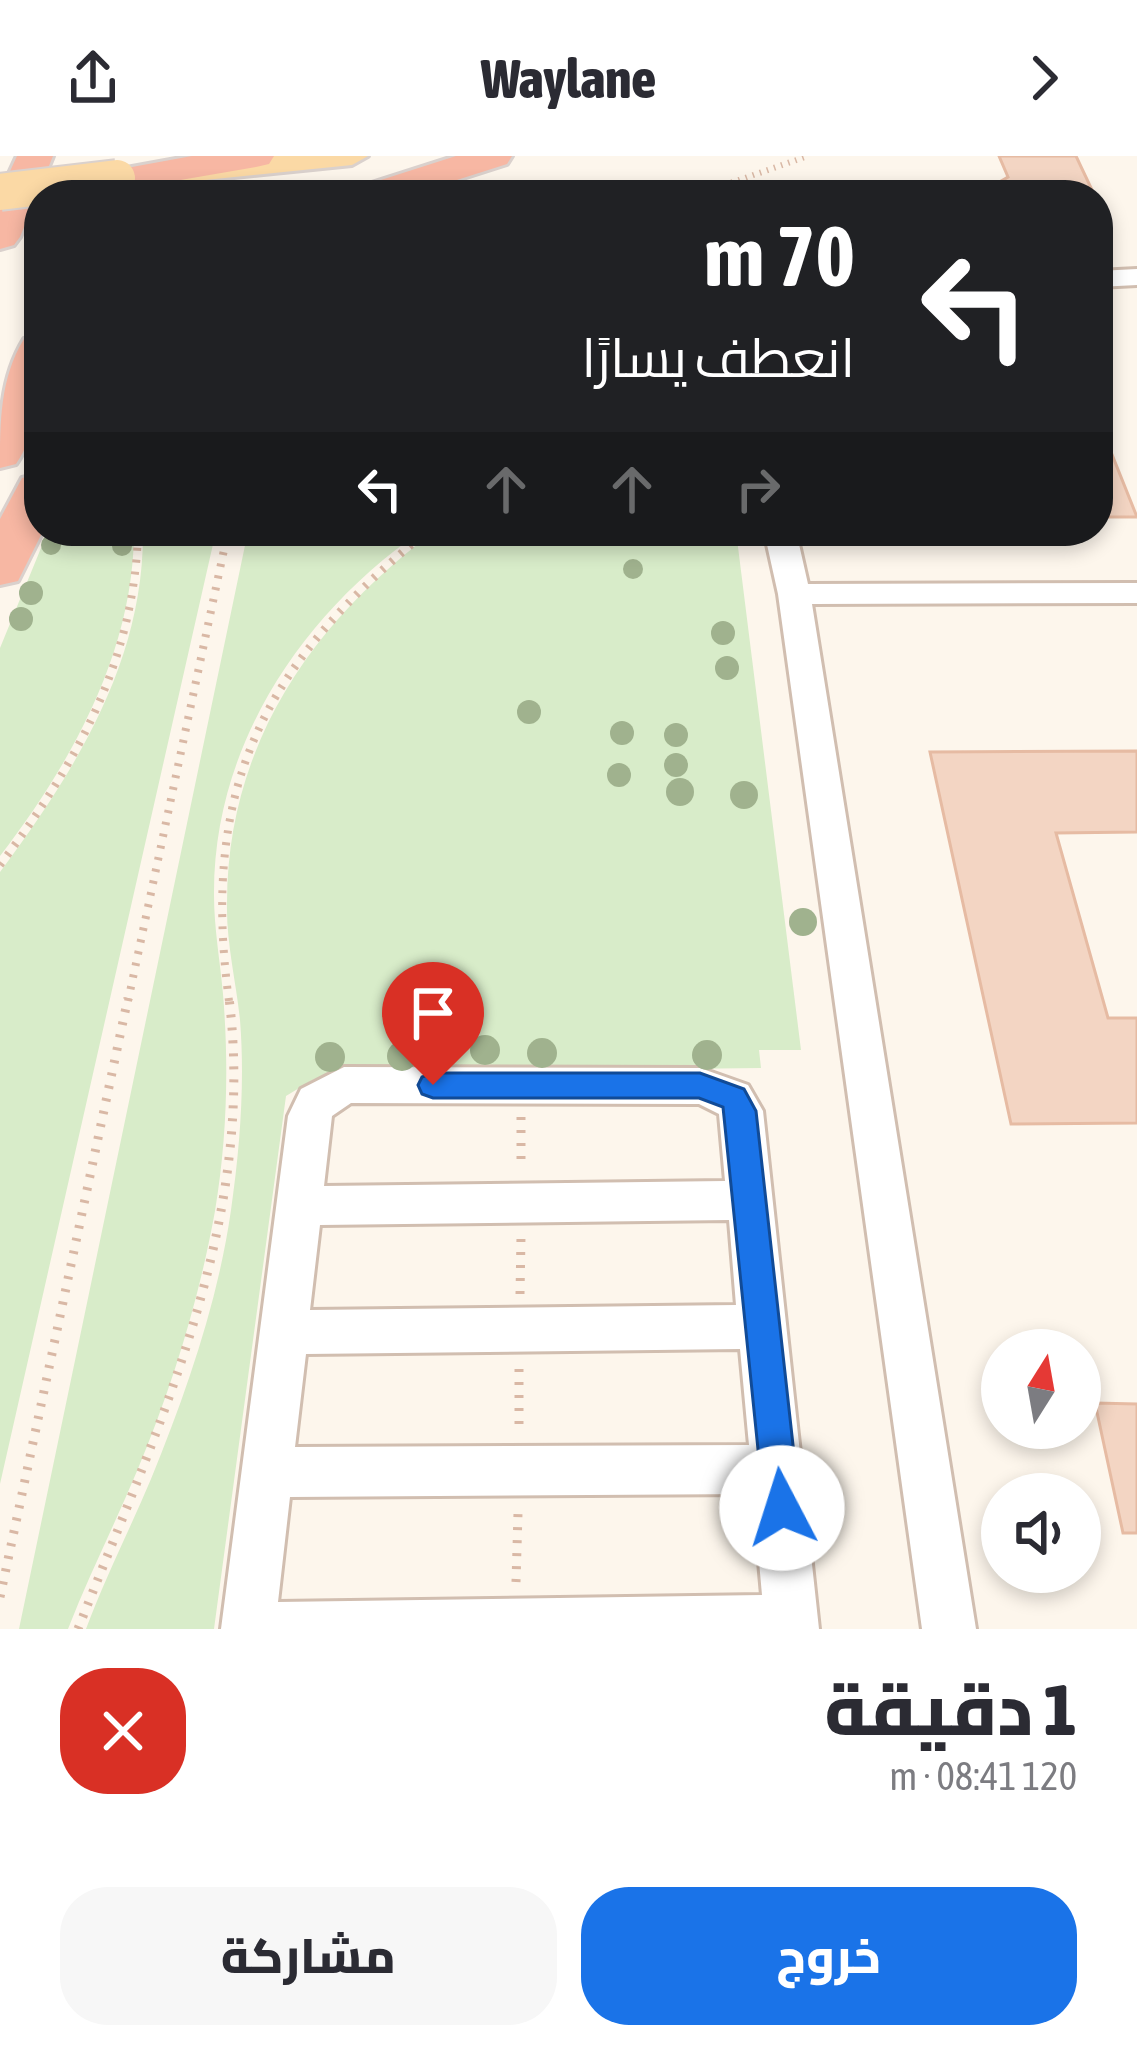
<!DOCTYPE html>
<html lang="ar">
<head>
<meta charset="utf-8">
<style>
  :root { --surface:#fff; --page:#f7f7f7; --text:#2b2b33; --muted:#7c7c81; --accent:#1a73e8 }
  body { margin:0; font-family:"Asap Condensed",Cairo,sans-serif; background:var(--page); color:var(--text); direction:rtl; height:100vh; display:flex; flex-direction:column; font-size:45px; white-space:nowrap }
  * { box-sizing:border-box; margin:0 }
  p { font-size:39px; color:var(--muted) }
  .icon { flex:none; width:66px; height:66px; fill:none; stroke:currentColor; stroke-width:2; stroke-linecap:round; stroke-linejoin:round }
  .map { position:relative; height:1473px; overflow:hidden; direction:ltr }
  .drawer { display:flex; flex-direction:column; background:var(--surface); flex:1 }
  .drawer>* { flex:none }
  .top-card { position:absolute; left:24px; top:24px; width:1089px; height:366px; border-radius:48px; box-shadow:0 6px 18px #0003; direction:rtl; background:#202124; color:#fff; overflow:hidden }
  .needle { width:78px; rotate:11deg }
  .fabs { position:absolute; left:981px; top:1173px; display:grid; gap:24px }
  .fabs a { display:grid; place-items:center; width:120px; height:120px; border-radius:50%; background:var(--surface); box-shadow:0 6px 18px #0003; font-size:60px }
  .pin { position:absolute; display:grid; place-items:center; width:102px; height:102px; color:#fff; margin:-123px -51px; border-radius:50% 50% 50% 0; rotate:-45deg; box-shadow:0 0 12px #0007 }
  .pin .icon { rotate:45deg }
  .me { position:absolute; width:132px; margin:-66px; rotate:355deg; stroke-linejoin:round; filter:drop-shadow(0 0 9px #0008) }
  .turn { display:flex; align-items:center; gap:42px; height:252px; padding:0 60px; font-size:54px }
  .turn .icon { width:156px; height:156px; stroke-width:2.5 }
  .turn b { display:block; font-size:84px; line-height:102px }
  .lanes { display:flex; align-items:center; height:114px; padding:0 60px; background:#0003; justify-content:center; gap:60px; direction:ltr }
  .lanes .off { opacity:.35 }
  .round { display:grid; place-items:center; flex:none; width:126px; height:126px; border-radius:48px; background:var(--page) }
  .headline { display:flex; align-items:center; justify-content:space-between; height:204px; padding:0 60px }
  h1 { font-size:72px; font-weight:800; line-height:90px }
  .cta { display:flex; gap:24px; margin-top:auto; padding:24px 60px }
  .cta a { flex:1; height:138px; border-radius:48px; background:var(--accent); color:#fff; font-size:48px; font-weight:800; line-height:138px; text-align:center }
  .cta a+a { background:var(--page); color:var(--text) }
  header { display:flex; justify-content:space-between; align-items:center; height:156px; padding:0 60px; background:var(--surface); font-size:54px; font-weight:800 }
  .map>svg:first-child { display:block }
  .green { fill:#d8ecc9 }
  .building { fill:#f3d5c3; stroke:#e6bba3; stroke-width:3 }
  .lines { fill:none; stroke-linecap:round; stroke-linejoin:round }
  .minor-casing { stroke:#d1beb0; stroke-width:6 }
  .major-casing { stroke:#dad1cd; stroke-width:6 }
  .highway-casing { stroke:#dad1cd; stroke-width:6 }
  .path-far2 { stroke:#d9b8a5; stroke-width:6; stroke-dasharray:1.5 6; stroke-linecap:butt }
  .path-far1 { stroke:#d9b8a5; stroke-width:8; stroke-dasharray:3 9; stroke-linecap:butt }
  .path { stroke:#d9b8a5; stroke-width:9; stroke-dasharray:3 10; stroke-linecap:butt }
  .minor { fill:#fff; fill-rule:evenodd }
  .major { fill:#fbd9a5; fill-rule:evenodd }
  .highway { fill:#f7b7a3; fill-rule:evenodd }
  .major-bridge-casing { stroke:#dad1cd; stroke-width:40; stroke-linecap:butt }
  .major-bridge { stroke:#fbd9a5; stroke-width:36 }
  .tree { fill:#a0b28e }
  .route { fill:#1a73e8; stroke:#114b97; stroke-width:3 }
</style>
</head>
<body>
<header><svg class="icon" aria-label="forward" viewBox="0 0 24 24"><path d="M9 5l7 7-7 7"/></svg>Waylane<svg class="icon" aria-label="share" viewBox="0 0 24 24"><path d="M12 15V3M7 8l5-5 5 5M5 13v7h14v-7"/></svg></header>
<div class="map">
<svg width="1137" height="1473" viewBox="0 0 1137 1473">
  <rect width="100%" height="100%" fill="#fdf6ec"/>
  <path class="green" d="M 48,375 L 134,375 C 134,495 71,608 0,700 L 0,492 Z
    M 143,375 L 216,375 L 0,1328 L 0,716 C 75,615 144,506 143,375 Z
    M 248,375 L 421,375 C 302,458 213,589 214,739 C 214,772 220,804 223,838 C 229,910 227,983 215,1055 C 199,1144 172,1231 137,1315 C 115,1368 89,1419 68,1473 L 19,1473 Z
    M 435,375 L 736,375 L 801,894 L 759,894 L 761,912 L 338,917 L 314,923 L 286,940 L 214,1473 L 86,1473 C 105,1422 130,1373 151,1323 C 186,1237 218,1146 231,1054 C 240,992 245,926 240,864 C 236,825 226,786 227,747 C 227,589 312,466 435,375 Z"/>
  <path class="building" d="M 999,0 L 1076,0 L 1093,36 L 977,39 L 1008,21 Z
    M 1098,266 L 1099,266 L 1137,361 L 1098,361 Z
    M 1137,595 L 1137,676 L 1056,677 L 1108,862 L 1137,862 L 1137,967 L 1011,968 L 930,596 Z
    M 1095,1247 L 1137,1248 L 1137,1377 L 1123,1377 Z"/>
  <g class="lines">
    <g class="minor-casing">
      <path id="minor" d="M 1137,113 L 1137,129 L 1098,131 L 1098,115 Z
        M 764,375 L 796,375 L 808,428 L 1137,427 L 1137,447 L 812,448 L 976,1473 L 922,1473 L 778,438 Z
        M 344,911 L 700,912 L 748,929 L 763,955 L 819,1473 L 221,1473 L 288,960 L 301,933 ZM 351,947 L 699,948 L 719,958 L 725,1025 L 324,1030 L 332,960 ZM 729,1064 L 736,1149 L 310,1154 L 320,1069 ZM 740,1193 L 749,1289 L 295,1291 L 306,1198 ZM 753,1338 L 762,1439 L 278,1446 L 290,1341 Z"/>
    </g>
    <g class="major-casing">
      <path id="major" d="M 260,0 L 368,0 L 352,9 L 186,26 L 170,17 L 186,8 Z"/>
    </g>
    <g class="highway-casing">
      <path id="highway" d="M 17,0 L 53,0 L 20,81 L 14,89 L 0,93 L 0,37 Z
        M 192,0 L 274,0 L 269,8 L 256,11 L 134,32 L 121,29 L 115,21 L 121,13 Z
        M 456,0 L 512,0 L 507,8 L 410,39 L 353,39 L 359,31 Z
        M 39,179 C 39,224 43,269 16,308 L 0,312 C 0,266 0,222 24,183 Z
        M 39,318 L 39,375 L 43,375 L 18,425 L 0,429 L 0,363 L 22,322 Z"/>
    </g>
    <path class="path-far2" d="M 696,39 L 808,0"/>
    <path class="path-far1" d="M 0,709 C 76,608 135,504 138,375
      M 128,845 L 228,375
      M 229,845 C 200,631 263,508 428,375"/>
    <path class="path" d="M 521,961 L 521,1012
      M 520,1138 L 521,1081
      M 519,1213 L 519,1276
      M 516,1426 L 518,1357
      M 0,1441 L 128,842
      M 78,1473 C 158,1270 257,1066 229,842"/>
    <use href="#minor" class="minor"/>
    <use href="#major" class="major"/>
    <use href="#highway" class="highway"/>
    <g class="major-bridge-casing">
      <path id="major-bridge" d="M 0,36 L 117,22"/>
    </g>
    <use href="#major-bridge" class="major-bridge"/>
  </g>
  <g class="tree">
    <circle cx="51" cy="389" r="10"/>
    <circle cx="122" cy="390" r="10"/>
    <circle cx="633" cy="413" r="10"/>
    <circle cx="31" cy="437" r="12"/>
    <circle cx="21" cy="463" r="12"/>
    <circle cx="723" cy="477" r="12"/>
    <circle cx="727" cy="512" r="12"/>
    <circle cx="529" cy="556" r="12"/>
    <circle cx="622" cy="577" r="12"/>
    <circle cx="676" cy="579" r="12"/>
    <circle cx="676" cy="609" r="12"/>
    <circle cx="619" cy="619" r="12"/>
    <circle cx="680" cy="636" r="14"/>
    <circle cx="744" cy="639" r="14"/>
    <circle cx="803" cy="766" r="14"/>
    <circle cx="485" cy="894" r="15"/>
    <circle cx="542" cy="897" r="15"/>
    <circle cx="707" cy="899" r="15"/>
    <circle cx="402" cy="900" r="15"/>
    <circle cx="330" cy="901" r="15"/>
  </g>
  <path class="route" d="M 433,917 L 700,917 L 744,933 L 756,955 L 800,1352 L 795,1364 L 782,1370 L 769,1364 L 764,1352 L 723,951 L 699,942 L 433,942 L 422,938 L 418,929 L 422,921 Z"/>
</svg>
<div class="fabs">
<a><svg class="needle" viewBox="-14 -14 28 28"><path d="M0-13l5 13h-10z" fill="#e53935"/><path d="M0 13l5-13h-10z" fill="#7c7c81"/></svg></a>
<a><svg class="icon" aria-label="sound" viewBox="0 0 24 24"><path d="M4 9h4l5-4v14l-5-4H4zM17 9q2 3 0 6"/></svg></a>
</div>
<div class="pin" style="left:433px;top:929px;background:#d93025"><svg class="icon" aria-label="arrive" viewBox="0 0 24 24"><path d="M6 21V4h12l-3 4 3 4H6"/></svg></div>
<svg class="me" style="left:782px;top:1352px" viewBox="-20 -20 40 40"><circle r="19" fill="#fff"/><path d="M0-13L10 11 0 6-10 11z" fill="#1a73e8"/></svg>
<div class="top-card">
<div class="turn"><svg class="icon" aria-label="left" viewBox="0 0 24 24"><path d="M17 20v-9H6M10 6l-5 5 5 5"/></svg><div><b>70 m</b>انعطف يسارًا</div></div>
<div class="lanes"><svg class="icon" aria-label="left" viewBox="0 0 24 24"><path d="M17 20v-9H6M10 6l-5 5 5 5"/></svg><svg class="icon off" aria-label="ahead" viewBox="0 0 24 24"><path d="M12 20V5M6 11l6-6 6 6"/></svg><svg class="icon off" aria-label="ahead" viewBox="0 0 24 24"><path d="M12 20V5M6 11l6-6 6 6"/></svg><svg class="icon off" aria-label="right" viewBox="0 0 24 24"><path d="M7 20v-9h11M14 6l5 5-5 5"/></svg></div>
</div>
</div>
<section class="drawer">
<div class="headline"><div><h1>1 دقيقة</h1><p>120 m · 08:41</p></div><a class="round" style="background:#d93025;color:#fff"><svg class="icon" aria-label="close" viewBox="0 0 24 24"><path d="M6 6l12 12M18 6L6 18"/></svg></a></div>
<div class="cta"><a>خروج</a><a>مشاركة</a></div>
</section>
</body>
</html>
